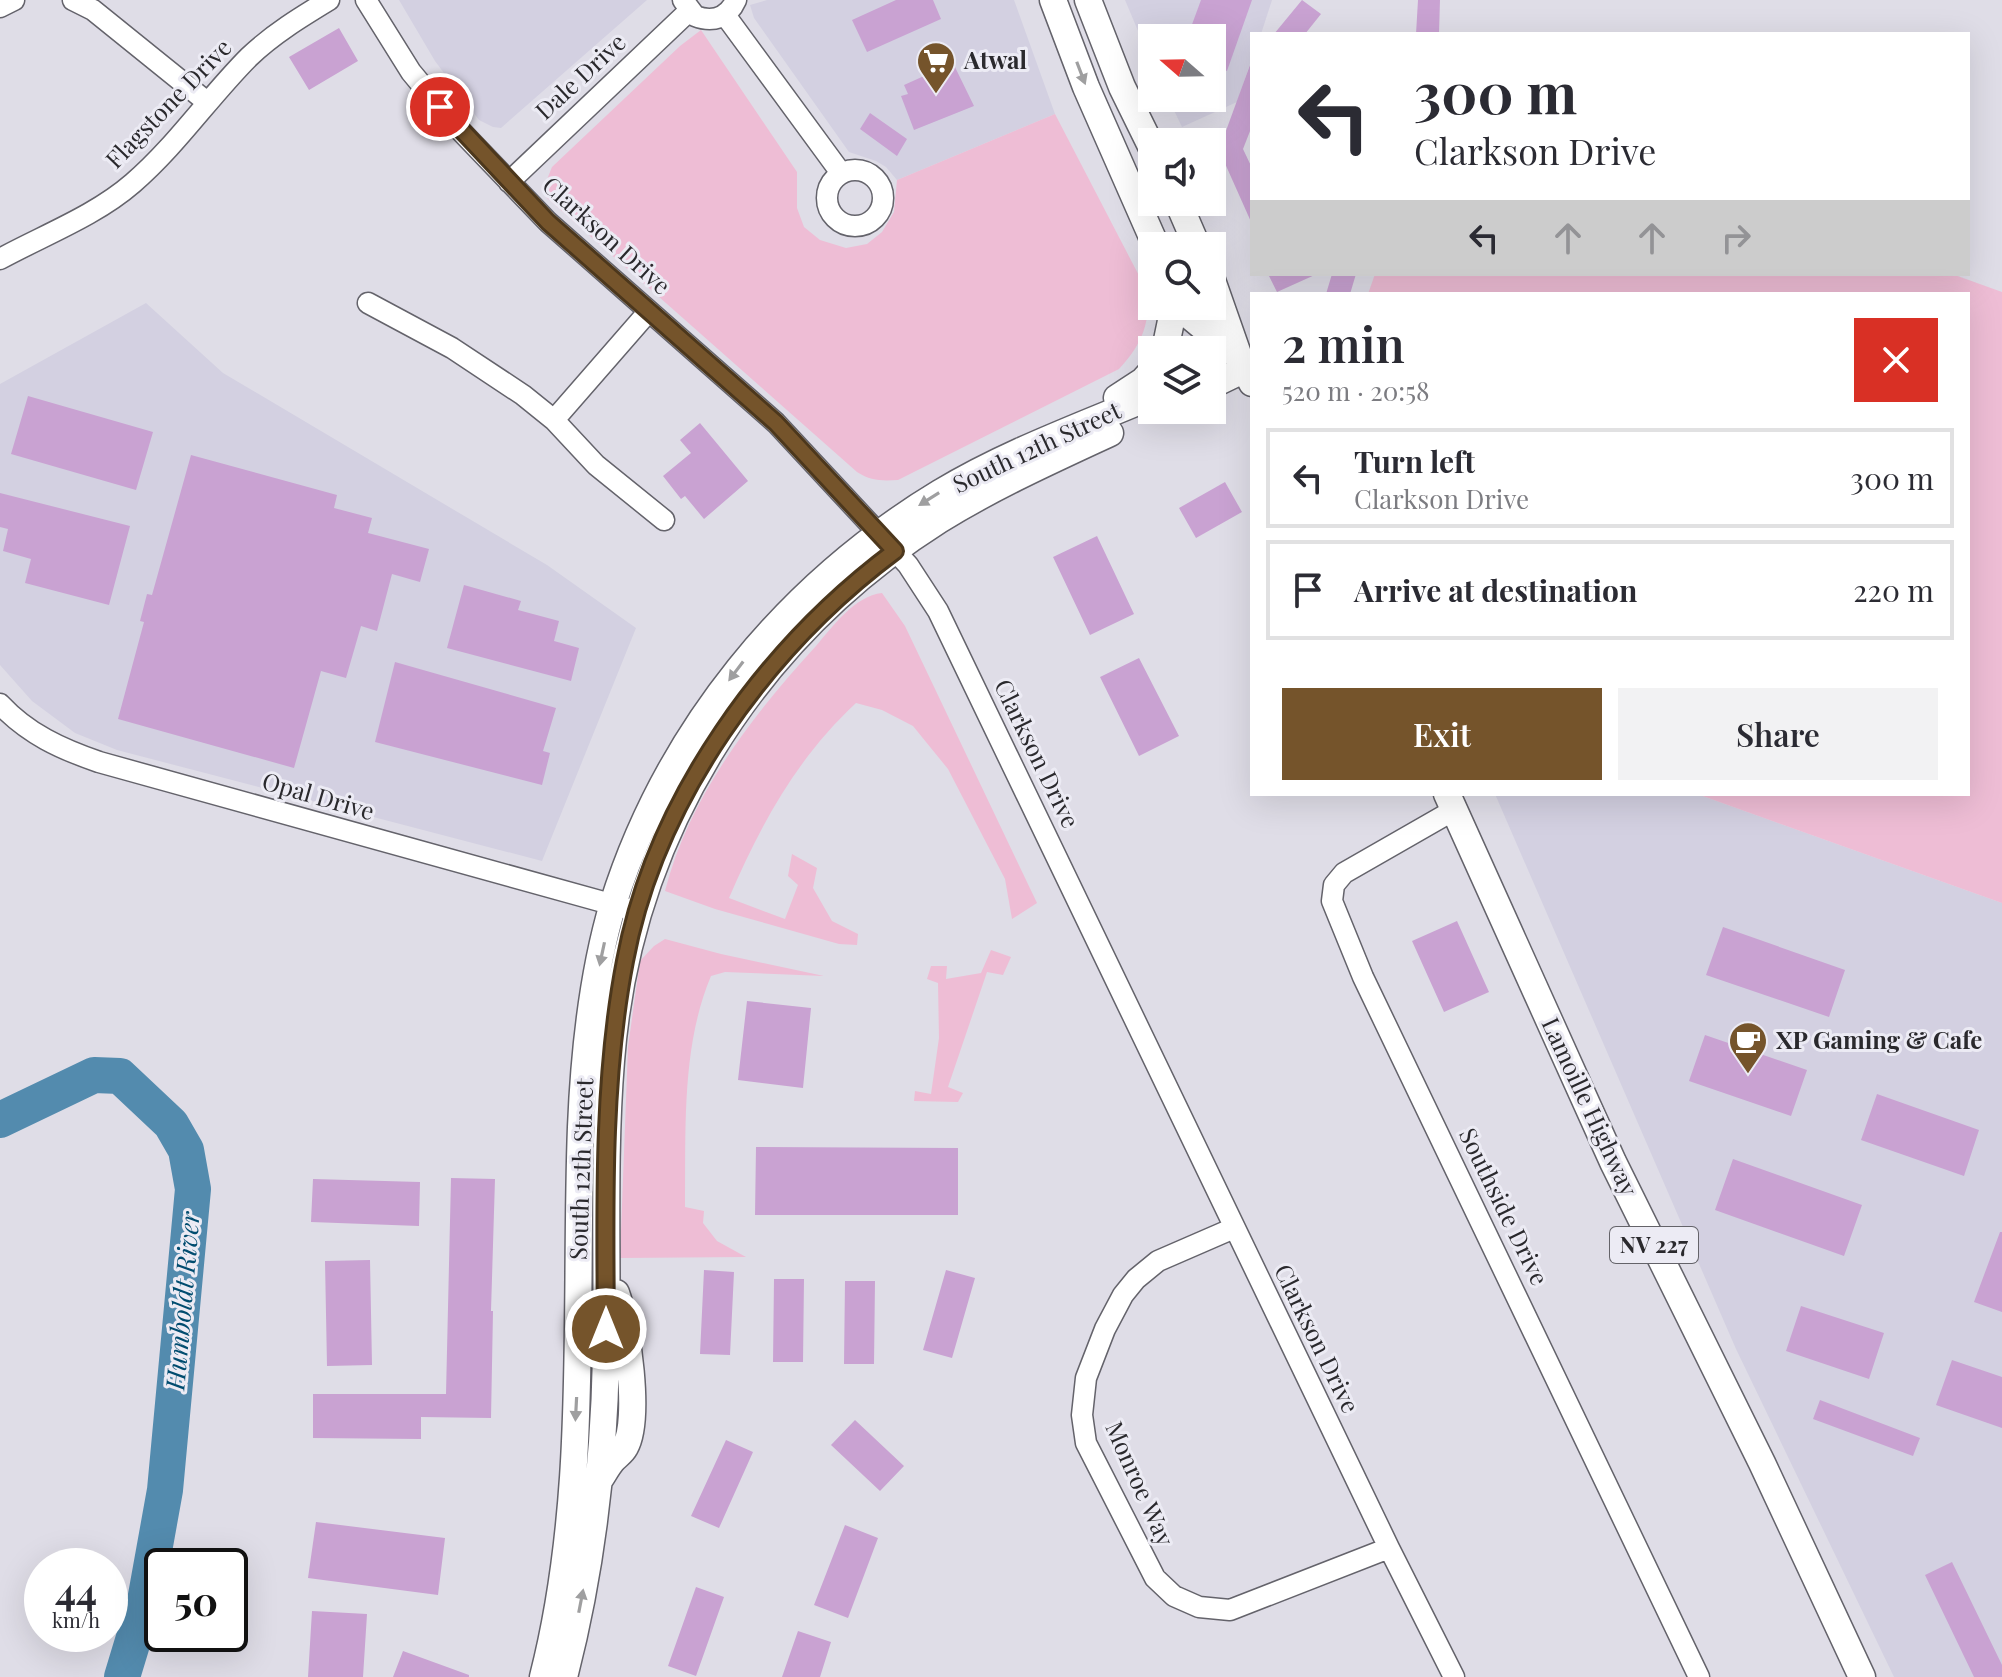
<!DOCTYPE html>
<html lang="en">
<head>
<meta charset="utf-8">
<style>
  :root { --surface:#fff; --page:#f2f2f3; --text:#2b2b33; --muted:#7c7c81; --line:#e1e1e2; --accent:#75542b }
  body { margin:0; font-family:"Playfair Display",serif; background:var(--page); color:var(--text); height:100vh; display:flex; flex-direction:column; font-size:30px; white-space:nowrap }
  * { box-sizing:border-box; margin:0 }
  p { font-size:26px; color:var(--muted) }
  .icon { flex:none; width:44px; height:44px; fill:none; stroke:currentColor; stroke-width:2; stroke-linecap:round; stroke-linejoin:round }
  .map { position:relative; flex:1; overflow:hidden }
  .panel { position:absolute; left:1250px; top:292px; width:720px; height:504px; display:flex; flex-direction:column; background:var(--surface); border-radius:0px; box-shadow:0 8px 32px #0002 }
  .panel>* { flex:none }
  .guide { position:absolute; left:1250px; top:32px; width:720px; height:244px; border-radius:0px; box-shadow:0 8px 32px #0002; background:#fff; color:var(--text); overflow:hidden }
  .needle { width:52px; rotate:290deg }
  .controls { position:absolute; left:1138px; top:24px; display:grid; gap:16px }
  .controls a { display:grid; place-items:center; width:88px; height:88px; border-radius:0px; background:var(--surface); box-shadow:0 8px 32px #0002; font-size:40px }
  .speed { position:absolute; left:24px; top:1548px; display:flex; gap:16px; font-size:40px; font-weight:700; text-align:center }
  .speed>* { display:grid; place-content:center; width:104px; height:104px; border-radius:50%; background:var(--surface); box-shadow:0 8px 32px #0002; line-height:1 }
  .speed small { font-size:20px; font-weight:400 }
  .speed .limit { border:4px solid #111; border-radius:12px; background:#fff; color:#111 }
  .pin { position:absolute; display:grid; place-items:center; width:68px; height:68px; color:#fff; margin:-34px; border:4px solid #fff; border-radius:50%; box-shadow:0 2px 8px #0007 }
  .me { position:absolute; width:88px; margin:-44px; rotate:0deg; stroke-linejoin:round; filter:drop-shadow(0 0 6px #0008) }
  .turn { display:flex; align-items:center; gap:28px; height:168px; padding:0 32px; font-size:36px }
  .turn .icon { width:104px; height:104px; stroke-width:2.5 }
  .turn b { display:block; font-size:56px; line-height:68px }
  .lanes { display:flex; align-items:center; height:76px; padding:0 32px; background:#0003; justify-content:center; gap:40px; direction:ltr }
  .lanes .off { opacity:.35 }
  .round { display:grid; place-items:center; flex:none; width:84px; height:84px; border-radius:0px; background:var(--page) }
  .head { display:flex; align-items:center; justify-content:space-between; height:136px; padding:0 32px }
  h1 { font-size:48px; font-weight:600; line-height:60px }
  .cta { display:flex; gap:16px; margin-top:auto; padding:16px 32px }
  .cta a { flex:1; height:92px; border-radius:0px; background:var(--accent); color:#fff; font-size:32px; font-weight:600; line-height:92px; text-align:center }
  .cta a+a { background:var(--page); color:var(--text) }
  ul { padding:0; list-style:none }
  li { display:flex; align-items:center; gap:24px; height:100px; margin:0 16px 12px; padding:0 16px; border:4px solid var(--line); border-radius:0px }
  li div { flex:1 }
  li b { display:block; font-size:30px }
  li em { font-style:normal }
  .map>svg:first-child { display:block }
  .built { fill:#d3d0e1 }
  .green { fill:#eebdd5 }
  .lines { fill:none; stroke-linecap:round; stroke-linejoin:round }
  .river { stroke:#538bae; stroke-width:36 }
  .building { fill:#c9a2d2 }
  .minor-casing { stroke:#64636b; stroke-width:23 }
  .major-casing { stroke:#64636b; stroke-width:29 }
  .minor { stroke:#fff; stroke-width:20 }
  .major { stroke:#fff; stroke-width:26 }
  .oneway { fill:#9f9fa0 }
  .route-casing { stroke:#4c371c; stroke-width:20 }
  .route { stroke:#75542b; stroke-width:14 }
  .labels { text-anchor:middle; stroke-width:6; stroke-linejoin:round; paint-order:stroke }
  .shield { fill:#ecebf4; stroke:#646369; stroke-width:2 }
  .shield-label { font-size:22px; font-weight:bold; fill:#2a292d }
  .poi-label { font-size:24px; font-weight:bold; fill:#2a292d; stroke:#ecebf4; text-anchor:start }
  .street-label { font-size:24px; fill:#2a292d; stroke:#ecebf4 }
  .water-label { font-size:26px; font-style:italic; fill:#004c6f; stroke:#ecebf4 }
</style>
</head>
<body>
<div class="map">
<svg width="2002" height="1677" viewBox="0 0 2002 1677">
  <rect width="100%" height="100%" fill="#dfdde7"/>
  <path class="built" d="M 399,0 L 647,0 L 501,128 L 493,127 L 479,120 L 435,61 Z
    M 767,0 L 1014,0 L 1055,114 L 897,180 L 886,167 L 876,161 L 849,152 L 754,18 L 750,5 Z
    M 1125,0 L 1272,0 L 1261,34 L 1252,34 L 1252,58 L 1237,102 L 1182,127 L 1168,98 L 1212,98 L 1212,38 L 1152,38 L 1152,64 Z
    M 146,303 L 223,373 L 547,565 L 636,628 L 542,861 L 117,750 L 75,733 L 32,701 L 0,665 L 0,384 Z
    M 1495,794 L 1697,794 L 2002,903 L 2002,1677 L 1894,1677 L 1736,1349 Z"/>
  <path class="green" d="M 701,30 L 797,172 L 797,208 L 804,227 L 820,240 L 846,248 L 867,244 L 882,232 L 894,212 L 897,180 L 1055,114 L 1147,291 C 1151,323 1141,346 1119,369 L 898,480 C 882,481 871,481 857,472 L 546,197 L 546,182 L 552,167 L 680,46 Z
    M 1375,274 L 1952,274 L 2002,292 L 2002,903 L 1697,794 L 1968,794 L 1968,294 L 1368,294 Z
    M 882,593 L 905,626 L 1037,903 L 1012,919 L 1005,879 L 948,769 L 913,726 L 882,710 L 856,703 C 796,759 761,824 729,898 L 785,919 L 798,885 L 788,876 L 792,854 L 817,868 L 813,888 L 832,921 L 858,934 L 857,945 L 839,944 L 715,909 L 665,891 C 689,797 752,716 816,646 C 833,626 855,596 882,593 Z
    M 665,939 L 721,954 L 824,976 L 725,972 L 711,976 C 681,1047 686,1131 685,1207 L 704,1211 L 703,1223 L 717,1241 L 746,1257 L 620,1258 L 628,1047 L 640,961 L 654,946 Z
    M 991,950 L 1011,957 L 1003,975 L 987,972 L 948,1087 L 963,1093 L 958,1102 L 914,1101 L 915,1091 L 931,1094 L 939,1038 L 938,983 L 927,979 L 931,966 L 947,966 L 946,979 L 981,973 Z"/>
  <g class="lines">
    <path class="river" d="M 0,1120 L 94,1075 L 120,1076 L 171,1124 L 186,1150 L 193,1189 L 165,1490 L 145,1601 L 122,1677"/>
  </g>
  <path class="building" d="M 896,0 L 933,0 L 941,19 L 867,52 L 852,20 Z
    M 1201,0 L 1252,0 L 1227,71 L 1212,65 L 1212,38 L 1187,38 Z
    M 1302,0 L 1321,14 L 1305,34 L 1274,34 Z
    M 1418,0 L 1440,0 L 1439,34 L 1416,34 Z
    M 339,28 L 358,61 L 309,90 L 289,57 Z
    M 953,63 L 974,106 L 914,130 L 901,96 L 908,94 L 904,85 Z
    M 1250,65 L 1252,126 L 1243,149 L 1252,168 L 1252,224 L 1219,150 Z
    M 870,113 L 907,139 L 897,156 L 860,129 Z
    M 1268,274 L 1317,274 L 1277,292 Z
    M 1332,274 L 1356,274 L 1350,294 L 1326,294 Z
    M 28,396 L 153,432 L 136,490 L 11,454 Z
    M 700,423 L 748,481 L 704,519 L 685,496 L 681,499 L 663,476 L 691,453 L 680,440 Z
    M 191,455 L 337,495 L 334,508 L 372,518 L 368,533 L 429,549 L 420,582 L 392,574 L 377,631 L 361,626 L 346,678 L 321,671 L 294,768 L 118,719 L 144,622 L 140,621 L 147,594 L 152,595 Z
    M 1225,482 L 1242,512 L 1196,538 L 1179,508 Z
    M 0,493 L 130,526 L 109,605 L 25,583 L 31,559 L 3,551 L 8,529 L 0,527 Z
    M 1097,536 L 1134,614 L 1090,635 L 1053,557 Z
    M 464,585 L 521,601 L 518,610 L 559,621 L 554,641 L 579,648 L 571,681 L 447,648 Z
    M 1139,658 L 1179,736 L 1139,756 L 1100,677 Z
    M 395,662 L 556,708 L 543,751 L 550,753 L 542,785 L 375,742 Z
    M 1457,921 L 1489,992 L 1444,1012 L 1412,941 Z
    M 1723,927 L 1845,970 L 1829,1017 L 1706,975 Z
    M 747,1001 L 811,1008 L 803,1088 L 738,1080 Z
    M 1705,1035 L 1807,1070 L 1791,1116 L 1689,1081 Z
    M 1877,1094 L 1979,1130 L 1964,1176 L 1861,1140 Z
    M 756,1147 L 958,1148 L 958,1215 L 755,1215 Z
    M 1733,1159 L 1862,1205 L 1844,1256 L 1715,1210 Z
    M 451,1178 L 495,1179 L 491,1311 L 493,1311 L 491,1418 L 421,1417 L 421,1439 L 313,1438 L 313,1394 L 446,1394 Z
    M 313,1179 L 420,1182 L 419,1226 L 311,1222 Z
    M 2000,1232 L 2002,1232 L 2002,1312 L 1974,1302 Z
    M 370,1260 L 372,1365 L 327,1366 L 325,1261 Z
    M 704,1270 L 734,1272 L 730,1355 L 700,1354 Z
    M 946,1270 L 975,1278 L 952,1358 L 923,1350 Z
    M 774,1279 L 804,1279 L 803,1362 L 773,1362 Z
    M 845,1281 L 875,1281 L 874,1364 L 844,1364 Z
    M 1801,1306 L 1884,1333 L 1869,1379 L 1786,1351 Z
    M 1952,1360 L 2002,1377 L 2002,1428 L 1936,1405 Z
    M 1820,1400 L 1920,1438 L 1913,1456 L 1813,1419 Z
    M 855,1420 L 904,1466 L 880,1491 L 831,1445 Z
    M 726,1440 L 753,1452 L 719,1528 L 691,1516 Z
    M 316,1522 L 445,1538 L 438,1595 L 308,1578 Z
    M 845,1525 L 878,1538 L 848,1618 L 814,1605 Z
    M 1952,1562 L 2002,1665 L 2002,1677 L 1974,1677 L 1925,1575 Z
    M 696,1587 L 724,1597 L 696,1676 L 668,1666 Z
    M 312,1611 L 367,1614 L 363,1677 L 308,1677 Z
    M 798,1631 L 831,1642 L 820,1677 L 782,1677 Z
    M 403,1651 L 469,1675 L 469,1677 L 393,1677 Z"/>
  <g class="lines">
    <g class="minor-casing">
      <path id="minor" d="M 73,0 L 93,10 L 207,102
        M 366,0 L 411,72 L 455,125 L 548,222 L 776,423 L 908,565 L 938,611 L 1389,1548 L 1454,1677
        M 683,0 L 695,16 C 713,23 728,18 736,0
        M 0,7 L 14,0
        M 725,15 L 841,173
        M827 198a28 28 0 1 1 56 0a28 28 0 1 1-56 0Z
        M 509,182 L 689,11
        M 0,259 C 44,235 95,216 133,183 C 176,146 209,97 249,57 C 273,34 301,17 329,0
        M 368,303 L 452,348 L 523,395 L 554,420 L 596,465 L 664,520
        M 554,420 L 649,311
        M 0,704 C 28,734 61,749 99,762 L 625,908
        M 1454,810 L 1344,873 L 1334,885 L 1332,901 L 1363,977 L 1699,1677
        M 1234,1228 L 1158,1261 L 1136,1279 L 1123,1295 L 1105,1329 L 1086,1378 L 1082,1415 L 1086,1443 L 1155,1578 L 1174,1596 L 1199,1607 L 1230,1610 L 1389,1548"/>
    </g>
    <g class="major-casing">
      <path id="major" d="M 1053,0 L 1086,87 L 1156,246
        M 1088,0 L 1122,87 L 1152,148
        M 1178,202 L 1197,246
        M 1212,280 L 1239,357 L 1252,383
        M 1182,306 L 1185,312 L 1239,357
        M 1165,350 L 1171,321 L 1169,306
        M 1212,385 L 1245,369
        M 1117,398 L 1143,381 L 1152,371
        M 1447,794 L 1613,1162 L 1762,1463 L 1862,1677
        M 598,1482 C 603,1475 607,1467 612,1461 C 616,1456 622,1453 625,1447 C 641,1420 627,1323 616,1293
        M 543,1677 C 589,1497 574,1310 581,1127 C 584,1053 592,975 613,904 C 667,732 786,586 940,493 C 1006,453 1081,426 1152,396
        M 564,1677 C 591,1573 604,1464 606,1356 C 608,1258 603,1159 611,1061 C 628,837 750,640 939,520 C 994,486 1052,460 1110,433"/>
    </g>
    <use href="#minor" class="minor"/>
    <use href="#major" class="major"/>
  </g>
  <defs><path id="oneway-solid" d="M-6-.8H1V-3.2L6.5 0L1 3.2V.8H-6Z" transform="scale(2)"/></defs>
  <g class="oneway">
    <use href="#oneway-solid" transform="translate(1081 73) rotate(69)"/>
    <use href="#oneway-solid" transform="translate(929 499) rotate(148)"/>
    <use href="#oneway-solid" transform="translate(736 671) rotate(127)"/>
    <use href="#oneway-solid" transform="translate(602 954) rotate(102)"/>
    <use href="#oneway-solid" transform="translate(576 1409) rotate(93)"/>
    <use href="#oneway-solid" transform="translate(581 1601) rotate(-79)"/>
  </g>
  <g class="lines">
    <g class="route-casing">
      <path id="route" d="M 440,107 L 548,222 L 776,423 L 895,551 C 765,648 655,800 625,961 C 602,1079 605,1209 606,1329"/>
    </g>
    <use href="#route" class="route"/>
  </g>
  <defs>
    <g id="supermarket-pin" transform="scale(2)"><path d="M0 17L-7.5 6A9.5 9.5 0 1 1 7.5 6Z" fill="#75542b" stroke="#ecebf4"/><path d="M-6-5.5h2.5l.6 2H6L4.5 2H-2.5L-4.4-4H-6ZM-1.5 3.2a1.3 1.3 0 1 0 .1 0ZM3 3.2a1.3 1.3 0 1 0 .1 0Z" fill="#fff"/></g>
    <g id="cafe-pin" transform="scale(2)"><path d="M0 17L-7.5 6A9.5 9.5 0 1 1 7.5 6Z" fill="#75542b" stroke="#ecebf4"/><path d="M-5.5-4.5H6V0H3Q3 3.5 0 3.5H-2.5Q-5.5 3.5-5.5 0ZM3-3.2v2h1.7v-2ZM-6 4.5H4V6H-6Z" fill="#fff"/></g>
  </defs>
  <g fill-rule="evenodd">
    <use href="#supermarket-pin" x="936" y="61"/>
    <use href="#cafe-pin" x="1748" y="1041"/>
  </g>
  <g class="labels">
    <rect class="shield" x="1610" y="1227" width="88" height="36" rx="6"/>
    <g class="shield-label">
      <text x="1654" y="1253">NV 227</text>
    </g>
    <g class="poi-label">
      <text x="964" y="69">Atwal</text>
      <text x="1776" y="1049">XP Gaming &amp; Cafe</text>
    </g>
    <g class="street-label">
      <text transform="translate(581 77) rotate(-43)" y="8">Dale Drive</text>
      <text transform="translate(169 104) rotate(-46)" y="8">Flagstone Drive</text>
      <text transform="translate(606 236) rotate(42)" y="8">Clarkson Drive</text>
      <text transform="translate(1037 448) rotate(-25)" y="8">South 12th Street</text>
      <text transform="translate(1036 754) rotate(64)" y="8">Clarkson Drive</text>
      <text transform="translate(318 797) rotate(16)" y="8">Opal Drive</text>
      <text transform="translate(1589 1107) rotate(65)" y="8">Lamoille Highway</text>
      <text transform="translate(582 1169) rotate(-88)" y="8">South 12th Street</text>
      <text transform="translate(1503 1207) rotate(64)" y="8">Southside Drive</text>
      <text transform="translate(1316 1339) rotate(64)" y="8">Clarkson Drive</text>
      <text transform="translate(1139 1484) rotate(66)" y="8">Monroe Way</text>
    </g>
    <g class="water-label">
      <text transform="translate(183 1301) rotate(-85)" y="9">Humboldt River</text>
    </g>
  </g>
</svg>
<div class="controls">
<a><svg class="needle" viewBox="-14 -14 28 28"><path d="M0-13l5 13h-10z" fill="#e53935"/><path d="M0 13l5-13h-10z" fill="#7c7c81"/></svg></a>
<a><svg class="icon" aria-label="sound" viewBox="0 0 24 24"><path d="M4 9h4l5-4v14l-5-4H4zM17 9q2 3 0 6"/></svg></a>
<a><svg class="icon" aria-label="search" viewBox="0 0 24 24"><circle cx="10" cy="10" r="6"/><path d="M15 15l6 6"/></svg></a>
<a><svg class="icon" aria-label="layers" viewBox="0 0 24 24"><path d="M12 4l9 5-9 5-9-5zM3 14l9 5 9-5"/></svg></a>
</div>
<div class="speed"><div>44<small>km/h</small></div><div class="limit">50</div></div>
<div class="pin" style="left:440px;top:107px;background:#d93025"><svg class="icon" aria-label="arrive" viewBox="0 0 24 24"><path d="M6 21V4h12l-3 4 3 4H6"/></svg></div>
<svg class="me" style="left:606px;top:1329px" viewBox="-20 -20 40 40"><circle r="17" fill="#75542b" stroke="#fff" stroke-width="3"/><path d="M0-11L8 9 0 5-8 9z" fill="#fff"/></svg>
<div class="guide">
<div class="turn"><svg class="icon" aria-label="left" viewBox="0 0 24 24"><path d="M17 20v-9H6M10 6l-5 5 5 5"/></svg><div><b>300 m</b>Clarkson Drive</div></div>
<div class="lanes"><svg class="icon" aria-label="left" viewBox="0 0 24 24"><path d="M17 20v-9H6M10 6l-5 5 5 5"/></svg><svg class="icon off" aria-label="ahead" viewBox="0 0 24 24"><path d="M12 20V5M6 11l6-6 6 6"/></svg><svg class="icon off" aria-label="ahead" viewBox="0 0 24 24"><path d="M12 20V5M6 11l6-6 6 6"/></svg><svg class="icon off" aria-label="right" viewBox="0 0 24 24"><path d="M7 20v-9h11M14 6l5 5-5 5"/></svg></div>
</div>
<section class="panel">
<div class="head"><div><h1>2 min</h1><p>520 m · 20:58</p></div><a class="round" style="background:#d93025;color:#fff"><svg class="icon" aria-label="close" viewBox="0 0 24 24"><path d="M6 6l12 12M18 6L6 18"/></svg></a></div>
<ul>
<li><svg class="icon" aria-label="left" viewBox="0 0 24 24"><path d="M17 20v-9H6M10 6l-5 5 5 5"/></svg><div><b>Turn left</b><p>Clarkson Drive</p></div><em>300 m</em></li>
<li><svg class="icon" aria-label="arrive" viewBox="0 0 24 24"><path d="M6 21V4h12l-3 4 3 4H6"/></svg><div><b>Arrive at destination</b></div><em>220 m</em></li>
</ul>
<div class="cta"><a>Exit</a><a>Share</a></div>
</section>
</div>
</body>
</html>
